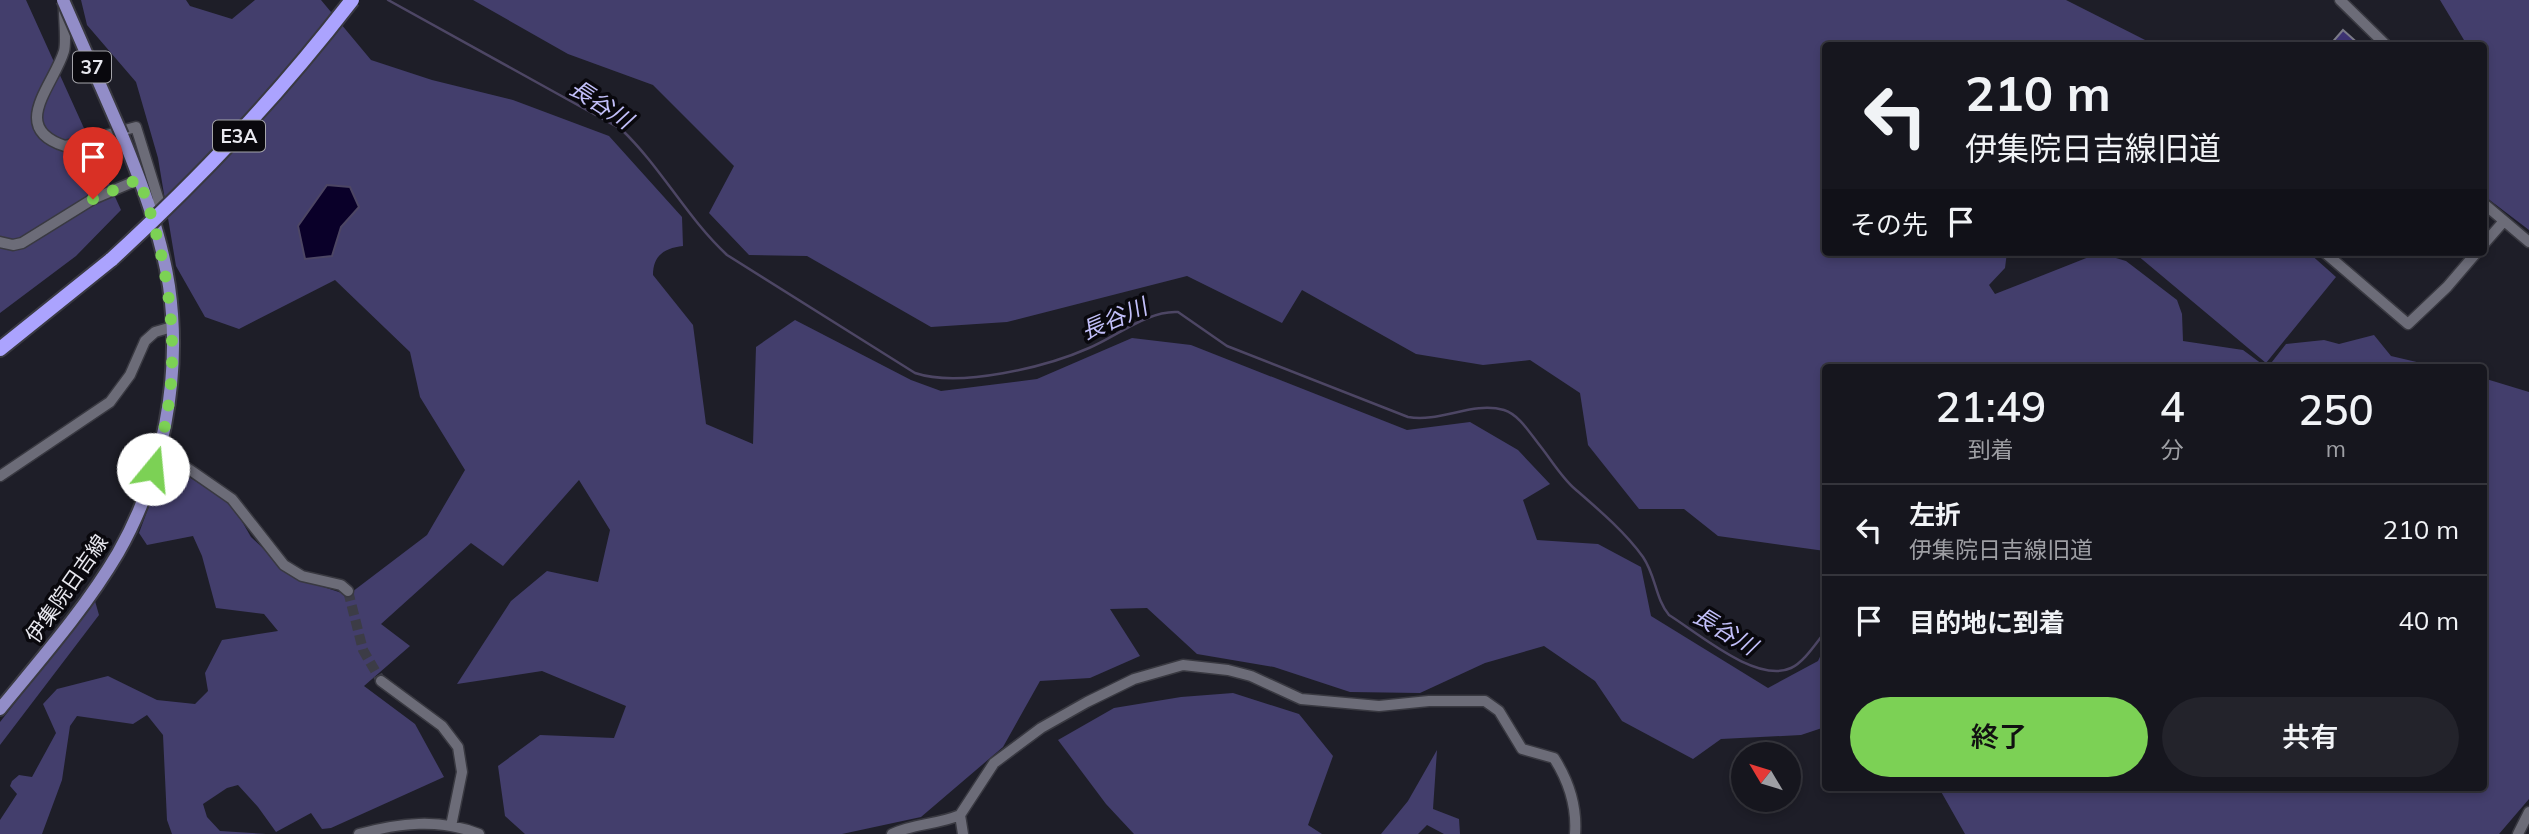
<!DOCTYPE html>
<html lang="ja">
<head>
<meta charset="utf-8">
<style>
  :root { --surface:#16161e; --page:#23232b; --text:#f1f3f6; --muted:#9e9fa4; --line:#35353c; --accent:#7cd155 }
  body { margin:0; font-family:Mulish,"Noto Sans JP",sans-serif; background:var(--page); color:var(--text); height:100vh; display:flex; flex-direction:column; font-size:26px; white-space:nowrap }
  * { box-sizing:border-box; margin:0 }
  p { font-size:23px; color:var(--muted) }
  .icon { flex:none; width:38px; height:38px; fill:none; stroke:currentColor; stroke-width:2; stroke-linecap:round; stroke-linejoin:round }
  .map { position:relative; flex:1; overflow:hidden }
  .side { position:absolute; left:1822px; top:364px; width:665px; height:427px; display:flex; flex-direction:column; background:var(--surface); border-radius:7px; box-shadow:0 4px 10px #0003,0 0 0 2px var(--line) }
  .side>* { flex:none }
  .hud { position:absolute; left:1822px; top:42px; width:665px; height:214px; border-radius:7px; box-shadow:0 4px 10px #0003,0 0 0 2px var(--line); background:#16161e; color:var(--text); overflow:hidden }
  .needle { width:46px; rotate:308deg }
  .controls { position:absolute; left:1731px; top:742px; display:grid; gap:14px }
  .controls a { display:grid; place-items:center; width:70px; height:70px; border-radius:50%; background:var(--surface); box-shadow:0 4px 10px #0003,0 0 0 2px var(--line); font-size:35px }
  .pin { position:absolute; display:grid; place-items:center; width:60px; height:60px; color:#fff; margin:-72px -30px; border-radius:50% 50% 50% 0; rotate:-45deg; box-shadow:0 0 7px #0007 }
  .pin .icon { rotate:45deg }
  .me { position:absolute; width:77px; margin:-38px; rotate:17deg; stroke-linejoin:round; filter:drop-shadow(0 0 5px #0008) }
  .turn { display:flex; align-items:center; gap:24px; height:147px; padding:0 28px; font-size:32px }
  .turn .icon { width:91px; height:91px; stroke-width:2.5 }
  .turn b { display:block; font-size:49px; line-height:60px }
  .then { display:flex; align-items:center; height:66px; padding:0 28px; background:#0003; gap:14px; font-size:26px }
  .eta { display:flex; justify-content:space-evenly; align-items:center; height:119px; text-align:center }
  .eta b { font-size:42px; font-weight:600; line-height:49px }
  .action { display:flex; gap:14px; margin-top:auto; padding:14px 28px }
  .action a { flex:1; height:80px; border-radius:42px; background:var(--accent); color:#111; font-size:28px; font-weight:600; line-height:80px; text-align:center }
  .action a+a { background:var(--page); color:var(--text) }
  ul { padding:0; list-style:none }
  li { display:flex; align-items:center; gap:21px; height:91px; padding:0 28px; border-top:2px solid var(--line) }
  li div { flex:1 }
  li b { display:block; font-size:26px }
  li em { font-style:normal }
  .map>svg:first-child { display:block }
  .green { fill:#433e6c }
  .water { fill:#0a0029; stroke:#4d4664; stroke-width:2 }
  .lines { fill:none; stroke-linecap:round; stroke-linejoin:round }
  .stream { stroke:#4d4664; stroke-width:2.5 }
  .building { fill:#3d3372; stroke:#7b7b88; stroke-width:2 }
  .minor-tunnel { stroke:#3c3c46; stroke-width:10; stroke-dasharray:10 5; stroke-linecap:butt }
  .minor-casing { stroke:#393941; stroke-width:13 }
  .major-casing { stroke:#393941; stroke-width:16 }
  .highway-casing { stroke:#393941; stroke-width:18 }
  .minor { stroke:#6c6c78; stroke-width:10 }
  .major { stroke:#928dc8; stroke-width:12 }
  .highway { stroke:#aba3fe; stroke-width:14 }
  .major-bridge-casing { stroke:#393941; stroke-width:16; stroke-linecap:butt }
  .highway-bridge-casing { stroke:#393941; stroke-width:18; stroke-linecap:butt }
  .major-bridge { stroke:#928dc8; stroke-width:12 }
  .highway-bridge { stroke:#aba3fe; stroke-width:14 }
  .route { stroke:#7cd155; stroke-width:12; stroke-dasharray:0 21.6 }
  .labels { text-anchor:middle; stroke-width:7; stroke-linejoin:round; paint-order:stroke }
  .shield { fill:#09080d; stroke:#a5a5ab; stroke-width:2 }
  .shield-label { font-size:19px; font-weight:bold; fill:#e8e8ef }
  .street-label { font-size:21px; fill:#e8e8ef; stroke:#09080d }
  .water-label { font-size:23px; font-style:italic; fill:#c2bff9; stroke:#09080d }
</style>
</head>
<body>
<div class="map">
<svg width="2529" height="834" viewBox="0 0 2529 834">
  <rect width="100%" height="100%" fill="#1e1e28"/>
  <path class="green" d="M 0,0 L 26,0 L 121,210 L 76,256 L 0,313 Z
    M 81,0 L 186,0 L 190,6 L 232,19 L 255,0 L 321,0 L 371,60 L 432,80 L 513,100 L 609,136 L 682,217 L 683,246 C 665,248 653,255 653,275 L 693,325 L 706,424 L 753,444 L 756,347 L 795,320 L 911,380 L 941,391 L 1037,379 L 1132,338 L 1191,345 L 1407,430 L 1470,422 L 1518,450 L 1550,484 L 1523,500 L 1537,540 L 1598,544 L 1641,567 L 1651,616 L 1768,688 L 1818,661 L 1825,646 L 1825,727 L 1801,735 L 1721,739 L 1693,759 L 1622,721 L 1595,681 L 1544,646 L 1485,663 L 1420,693 L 1350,692 L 1274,667 L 1197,654 L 1147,608 L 1110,609 L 1140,656 L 1090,678 L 1040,681 L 1003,747 L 921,817 L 842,834 L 525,834 L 505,816 L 498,766 L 540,735 L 614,738 L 626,706 L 542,671 L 457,684 L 511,601 L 547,571 L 598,582 L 610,530 L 579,480 L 503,566 L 471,543 L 381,624 L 410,646 L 364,686 L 415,724 L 444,777 L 331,828 L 322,829 L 311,813 L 276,832 L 258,807 L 238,785 L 227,788 L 203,804 L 207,817 L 220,831 L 266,834 L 172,834 L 167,820 L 163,735 L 147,715 L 133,724 L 77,716 L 70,726 L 62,780 L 42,834 L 0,834 L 0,820 L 17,794 L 10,786 L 12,781 L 19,775 L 32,777 L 56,733 L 43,704 L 57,689 L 108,676 L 157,700 L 195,704 L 208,691 L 205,673 L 222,640 L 278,631 L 264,614 L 216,608 L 202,556 L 193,536 L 147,545 L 139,533 L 162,471 L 170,465 L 232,504 L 251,537 L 293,577 L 348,595 L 427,535 L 465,470 L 420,397 L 410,352 L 335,280 L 239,329 L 205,317 L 176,266 L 158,158 L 136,82 L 87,25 Z
    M 473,0 L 2066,0 L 2155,45 L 1825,46 L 1825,252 L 2007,252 L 2005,268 L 1989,285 L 1995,294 L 2099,253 L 2126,261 L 2177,300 L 2182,314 L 2183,341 L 2243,350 L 2266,367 L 1825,368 L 1825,551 L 1718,536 L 1684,509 L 1639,509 L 1588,445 L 1580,393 L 1530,360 L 1483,365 L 1416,354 L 1302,290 L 1282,323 L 1187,276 L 1007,322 L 931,327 L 807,256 L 749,255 L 709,213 L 734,166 L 653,85 L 568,54 Z
    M 2440,0 L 2529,0 L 2529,230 L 2483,195 L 2483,46 L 2467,45 Z
    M 2140,252 L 2308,252 L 2336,277 L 2266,363 L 2137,255 Z
    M 2374,335 L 2391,356 L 2438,367 L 2268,367 L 2286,344 L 2324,340 L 2339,344 Z
    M 2483,378 L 2529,392 L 2529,799 L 2499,834 L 1965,834 L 1939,788 L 2483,788 Z
    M 95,601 L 99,615 L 0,745 L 0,722 Z
    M 1233,693 L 1299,714 L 1333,756 L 1308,825 L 1322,834 L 1134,834 L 1106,804 L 1058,740 L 1114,708 L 1181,697 Z
    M 1437,750 L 1433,809 L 1459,819 L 1460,834 L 1444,834 L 1427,825 L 1418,834 L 1381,834 L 1408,801 Z"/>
  <path class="water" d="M 327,185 L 350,187 L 359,207 L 341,227 L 332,256 L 305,259 L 298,226 Z"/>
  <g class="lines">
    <path class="stream" d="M 388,0 L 621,129 C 661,167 687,218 727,255 L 915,373 C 960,388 1046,367 1089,348 C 1116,337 1148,310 1178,312 L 1227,346 L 1408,417 C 1440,423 1472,401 1504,410 C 1520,415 1531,435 1541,447 C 1552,461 1562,478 1575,489 C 1598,509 1625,532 1643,557 C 1656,576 1655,598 1669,615 C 1698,633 1757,684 1791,668 C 1804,662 1816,643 1825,632"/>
  </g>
  <path class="building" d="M 2343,30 L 2361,46 L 2329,46 Z"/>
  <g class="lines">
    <path class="minor-tunnel" d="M 348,591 L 363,650 L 381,681"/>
    <g class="minor-casing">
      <path id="minor" d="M 2340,0 L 2387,46
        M 64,1 C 63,15 67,40 64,51 C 54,85 8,128 65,146 L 136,127 L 159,201 L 150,208
        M 2483,203 L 2529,242
        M 0,242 L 13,245 L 22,243 L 93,199 L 140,179
        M 2483,245 L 2504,221
        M 2324,252 L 2408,324 L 2447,287 L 2477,252
        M 160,449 L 232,499 L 284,565 L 302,576 L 341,585 L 348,591
        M 0,476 L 110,402 L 130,375 L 145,341 L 155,332 L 172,327
        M 381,681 L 442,726 L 458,747 L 462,772 L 451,826
        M 359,834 C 399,823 439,818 479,834
        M 892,834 C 914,823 937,825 960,815
        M 963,834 L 960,815 L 994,763 L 1041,728 L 1087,702 L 1134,679 L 1183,665 L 1228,670 L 1251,676 L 1301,699 L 1379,706 L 1429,701 L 1485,701 L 1499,711 L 1522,749 L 1554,758 C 1568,780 1577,807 1575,834
        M 2518,834 L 2529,812"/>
    </g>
    <g class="major-casing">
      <path id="major" d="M 0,709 C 41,659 85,609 118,553 C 163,474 182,377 169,286 C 161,234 142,184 122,135"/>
    </g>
    <g class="highway-casing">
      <path id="highway" d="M 0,349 L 112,259"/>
    </g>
    <use href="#minor" class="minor"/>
    <use href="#major" class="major"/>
    <use href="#highway" class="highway"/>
    <g class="major-bridge-casing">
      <path id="major-bridge" d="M 63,0 L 122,135"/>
    </g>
    <g class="highway-bridge-casing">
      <path id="highway-bridge" d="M 112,259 C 202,176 277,97 352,0"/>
    </g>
    <use href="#major-bridge" class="major-bridge"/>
    <use href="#highway-bridge" class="highway-bridge"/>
  </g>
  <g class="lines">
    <path class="route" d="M 93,199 L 139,179 C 173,271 186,375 153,469"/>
  </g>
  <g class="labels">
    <g class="shield">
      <rect x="73" y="51.5" width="38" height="31" rx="5"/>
      <rect x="213" y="120.5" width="52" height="31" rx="5"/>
    </g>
    <g class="shield-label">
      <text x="92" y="74">37</text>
      <text x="239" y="143">E3A</text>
    </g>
    <g class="street-label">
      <text transform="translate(67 589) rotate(-55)" y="7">伊集院日吉線</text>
    </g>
    <g class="water-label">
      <text transform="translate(601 104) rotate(33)" y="8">長谷川</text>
      <text transform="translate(1114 319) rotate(-23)" y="8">長谷川</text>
      <text transform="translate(1725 631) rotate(31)" y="8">長谷川</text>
    </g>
  </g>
</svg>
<div class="controls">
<a><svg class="needle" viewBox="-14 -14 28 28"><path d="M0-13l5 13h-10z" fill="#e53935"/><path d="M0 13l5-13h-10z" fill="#9e9fa4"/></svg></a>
</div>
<div class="pin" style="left:93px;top:199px;background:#d93025"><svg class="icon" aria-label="arrive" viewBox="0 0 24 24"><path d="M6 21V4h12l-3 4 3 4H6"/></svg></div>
<svg class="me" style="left:153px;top:469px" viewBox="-20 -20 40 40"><circle r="19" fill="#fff"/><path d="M0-13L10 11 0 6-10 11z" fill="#7cd155"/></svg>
<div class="hud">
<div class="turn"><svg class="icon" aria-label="left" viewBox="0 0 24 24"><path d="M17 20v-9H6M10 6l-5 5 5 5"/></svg><div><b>210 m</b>伊集院日吉線旧道</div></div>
<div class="then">その先<svg class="icon" aria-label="arrive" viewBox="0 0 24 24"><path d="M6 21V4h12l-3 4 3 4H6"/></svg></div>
</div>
<section class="side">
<div class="eta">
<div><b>21:49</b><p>到着</p></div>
<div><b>4</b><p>分</p></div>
<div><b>250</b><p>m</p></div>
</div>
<ul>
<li><svg class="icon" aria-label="left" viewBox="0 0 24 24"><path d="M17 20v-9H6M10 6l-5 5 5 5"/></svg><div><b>左折</b><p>伊集院日吉線旧道</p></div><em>210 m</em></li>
<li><svg class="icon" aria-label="arrive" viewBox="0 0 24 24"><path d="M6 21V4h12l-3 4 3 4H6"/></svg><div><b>目的地に到着</b></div><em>40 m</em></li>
</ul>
<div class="action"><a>終了</a><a>共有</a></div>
</section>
</div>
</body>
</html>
